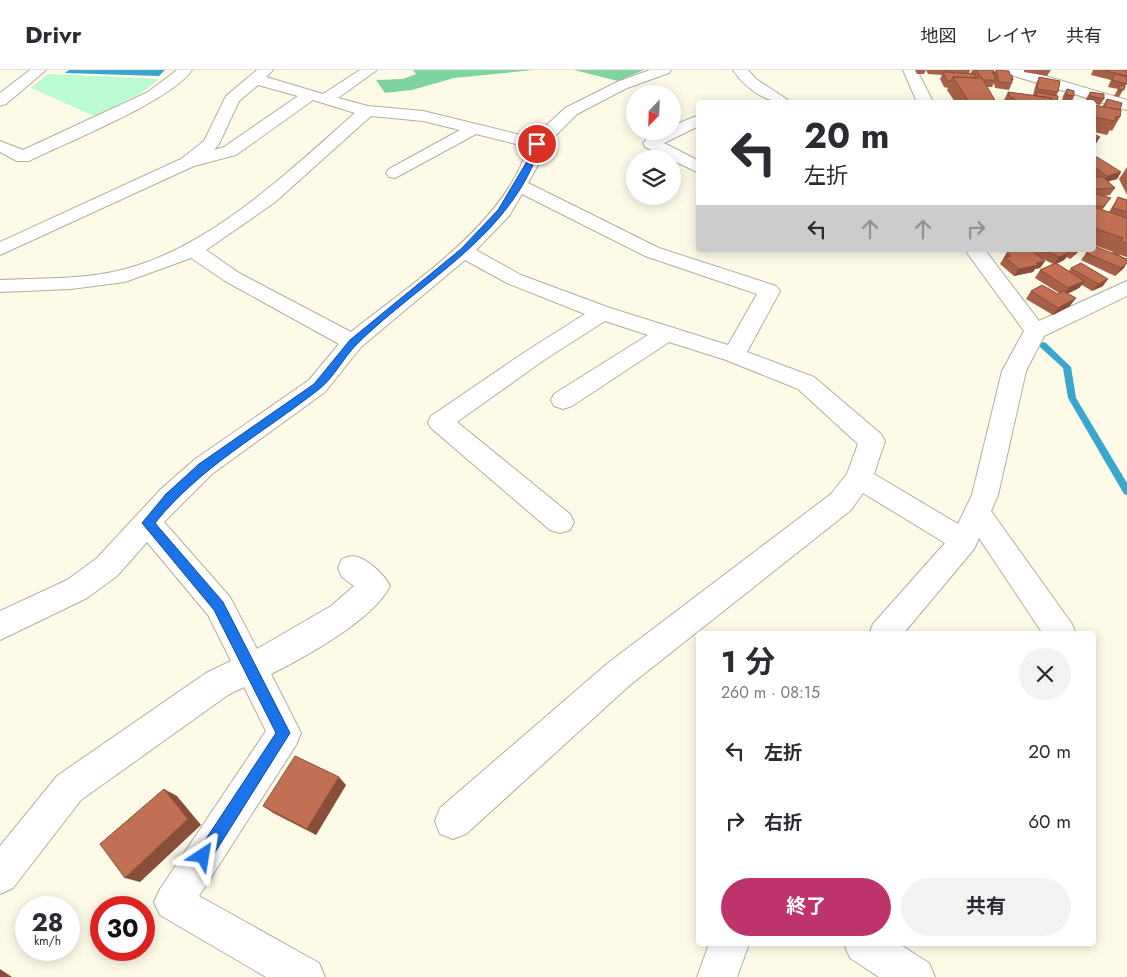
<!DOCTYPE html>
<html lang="ja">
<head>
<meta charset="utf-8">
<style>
  :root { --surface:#fff; --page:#f2f2f3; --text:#2b2b33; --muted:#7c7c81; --line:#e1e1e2; --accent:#be3369 }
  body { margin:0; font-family:Jost,"Noto Sans JP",sans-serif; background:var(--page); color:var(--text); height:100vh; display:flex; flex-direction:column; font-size:19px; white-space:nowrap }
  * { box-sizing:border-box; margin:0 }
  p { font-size:16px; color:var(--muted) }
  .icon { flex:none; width:28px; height:28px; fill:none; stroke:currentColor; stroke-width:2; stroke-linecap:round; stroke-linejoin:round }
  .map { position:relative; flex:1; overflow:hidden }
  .details { position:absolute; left:696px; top:561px; width:400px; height:315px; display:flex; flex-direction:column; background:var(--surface); border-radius:5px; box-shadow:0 2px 12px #0003 }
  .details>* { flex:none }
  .guide { position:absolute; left:696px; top:30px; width:400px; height:152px; border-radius:5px; box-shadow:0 2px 12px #0003; background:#fff; color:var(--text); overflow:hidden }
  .needle { width:32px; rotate:203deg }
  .buttons { position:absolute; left:626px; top:15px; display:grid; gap:10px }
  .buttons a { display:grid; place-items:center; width:55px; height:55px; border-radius:50%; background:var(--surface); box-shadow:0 2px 12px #0003; font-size:25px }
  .speed { position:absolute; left:15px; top:826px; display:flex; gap:10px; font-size:25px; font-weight:700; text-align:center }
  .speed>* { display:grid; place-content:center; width:65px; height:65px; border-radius:50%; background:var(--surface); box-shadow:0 2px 12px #0003; line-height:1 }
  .speed small { font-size:12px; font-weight:400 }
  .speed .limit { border:8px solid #d22; background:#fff; color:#111 }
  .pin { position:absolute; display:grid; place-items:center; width:42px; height:42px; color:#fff; margin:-21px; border:2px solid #fff; border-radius:50%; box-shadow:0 1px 5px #0007 }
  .me { position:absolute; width:55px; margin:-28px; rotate:33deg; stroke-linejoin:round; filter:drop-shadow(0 0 4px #0008) }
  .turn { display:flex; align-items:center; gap:18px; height:105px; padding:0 25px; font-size:22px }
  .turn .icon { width:65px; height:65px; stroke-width:2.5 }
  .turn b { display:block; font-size:35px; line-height:42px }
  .lanes { display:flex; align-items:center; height:48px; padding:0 25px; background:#0003; justify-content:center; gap:25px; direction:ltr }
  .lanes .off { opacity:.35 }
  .round { display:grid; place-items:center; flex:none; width:52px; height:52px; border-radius:26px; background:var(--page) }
  .summary { display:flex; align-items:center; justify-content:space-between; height:85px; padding:0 25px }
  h1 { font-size:30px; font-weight:700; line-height:38px }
  .action { display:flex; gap:10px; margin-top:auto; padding:10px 25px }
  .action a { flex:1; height:58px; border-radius:30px; background:var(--accent); color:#fff; font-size:20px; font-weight:700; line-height:58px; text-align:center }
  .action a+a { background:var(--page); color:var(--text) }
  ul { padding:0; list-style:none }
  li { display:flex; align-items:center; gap:15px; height:70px; padding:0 25px }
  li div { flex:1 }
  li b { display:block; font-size:19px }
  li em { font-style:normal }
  header { display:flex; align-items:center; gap:30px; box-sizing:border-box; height:70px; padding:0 25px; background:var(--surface); border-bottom:1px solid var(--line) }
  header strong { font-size:24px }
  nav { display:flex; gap:28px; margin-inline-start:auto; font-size:18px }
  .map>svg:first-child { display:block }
  .green { fill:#bbfbd1 }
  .forest { fill:#7ed39f }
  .water { fill:#39a7cd }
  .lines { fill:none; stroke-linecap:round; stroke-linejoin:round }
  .stream { fill:#39a7cd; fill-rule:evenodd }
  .minor-casing { stroke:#b2ae9d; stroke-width:2 }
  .minor { fill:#fff; fill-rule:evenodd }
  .wall { fill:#a66047 }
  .shaded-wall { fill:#874e3a }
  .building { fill:#c17053; stroke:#874e3a }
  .route { fill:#1a73e8; stroke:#114b97 }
</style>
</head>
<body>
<header>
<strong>Drivr</strong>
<nav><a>地図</a><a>レイヤ</a><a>共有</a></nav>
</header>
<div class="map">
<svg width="1127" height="907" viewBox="0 0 1127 907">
  <rect width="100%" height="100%" fill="#fefae8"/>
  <path class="green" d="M 48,4 L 159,9 L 141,23 L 94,46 L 31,18 Z"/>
  <path class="forest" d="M 413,0 L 534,0 L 454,8 L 412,20 L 385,23 L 376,10 L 403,9 L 416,4 Z
    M 574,0 L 644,0 L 618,11 Z"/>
  <path class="water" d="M 69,0 L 165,0 L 159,6 L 65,3 Z"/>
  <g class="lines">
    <path class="stream" d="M 1043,272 L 1046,273 L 1071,297 L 1076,328 L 1127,413 L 1127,425 L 1124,424 L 1068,328 L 1063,298 L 1040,277 L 1040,273 Z"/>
    <g class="minor-casing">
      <path id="minor" d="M 30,0 L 46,0 L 6,34 L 0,36 L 0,23 Z
        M 177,0 L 192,0 C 171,31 67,72 29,91 L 17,91 L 0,82 L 0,71 L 23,80 L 148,22 Z
        M 257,0 L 273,0 L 266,7 L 323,24 L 360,0 L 377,0 L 338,28 L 368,36 L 423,41 L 533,68 L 565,38 L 617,12 L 650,0 L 671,0 L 669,3 L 627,18 L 577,44 L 545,76 L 542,88 L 528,113 L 659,178 L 776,216 L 780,221 L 747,282 L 814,307 L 881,364 L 885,371 L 874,404 L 958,454 L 972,425 L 1002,301 L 1024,261 L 965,180 L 985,180 L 1039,251 L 1127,211 L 1127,226 L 1044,266 L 1026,301 L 998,425 L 991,441 L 1072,554 L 1076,564 L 1043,564 L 979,468 L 974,479 L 903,564 L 869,564 L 873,554 L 945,473 L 863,423 L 851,440 L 630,615 L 466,764 L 453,769 L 440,764 L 435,751 L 440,738 L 608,593 L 831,424 L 847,404 L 858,374 L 798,319 L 726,290 L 669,272 L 572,336 L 563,339 L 554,336 L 551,330 L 554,324 L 648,265 L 605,251 L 544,290 L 457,352 L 570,444 L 574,452 L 570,460 L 560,463 L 550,460 L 431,358 L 428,352 L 431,346 L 528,280 L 585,244 L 507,213 L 465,190 L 361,277 L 325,322 L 212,404 L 164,452 L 230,527 L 257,579 L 331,536 L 354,516 L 342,507 L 338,498 L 342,489 C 345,488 350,486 353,486 C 367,488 384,504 390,516 C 373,550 305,587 271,604 L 301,663 L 296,675 L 199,826 L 319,893 L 325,907 L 266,907 L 160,845 L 154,832 L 160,819 L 266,661 L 244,617 L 228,625 L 81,730 L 13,818 L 0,824 L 0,776 L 57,706 L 206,603 L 231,591 L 208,545 L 147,472 L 117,506 L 87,528 L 0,570 L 0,541 L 67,510 L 97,488 L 161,419 L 194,390 L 309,310 L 339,274 L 225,211 L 191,188 L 125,212 L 71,219 L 0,222 L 0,210 C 40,208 82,210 121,200 C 209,179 289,101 355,43 L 313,30 L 236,85 L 194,96 L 0,185 L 0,172 L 181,89 L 204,71 L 226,26 ZM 258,15 L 298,26 L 224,77 L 214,80 L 219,74 L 239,31 ZM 371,46 L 423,51 L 460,60 L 389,99 L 386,103 L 389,107 L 395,108 L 476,64 L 528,77 C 505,154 412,213 351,262 L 239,203 L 206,180 L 274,133 ZM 522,124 L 645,186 L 757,224 L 728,275 L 610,238 L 521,205 L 476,180 L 509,146 Z
        M 733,0 L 748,0 L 756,9 L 791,32 C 768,35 746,19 733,0 Z
        M 903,0 L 917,0 L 933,32 L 917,32 Z
        M 1002,0 L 1025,0 L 1127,30 L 1127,40 L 1004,3 Z
        M 699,45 L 699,56 L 664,73 L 699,91 L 699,103 L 645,77 L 643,73 C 649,64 662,61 672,61 L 672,56 Z
        M 709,874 L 749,874 L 737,907 L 697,907 Z
        M 844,874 L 899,874 L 929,893 L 935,907 L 879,907 L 850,888 Z"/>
    </g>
    <use href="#minor" class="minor"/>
  </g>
  <path class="wall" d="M 915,0 L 926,0 L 924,4 L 917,4 Z
    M 926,0 L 970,0 L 969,4 L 971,3 L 972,0 L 993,0 L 995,2 L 996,0 L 1010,5 L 1013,10 L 1009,20 L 995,18 L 994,13 L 992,17 L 987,17 L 996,32 L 955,32 L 947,20 L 948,18 L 944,17 L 940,9 L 942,5 L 928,4 Z
    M 1024,0 L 1051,0 L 1047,6 L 1024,2 Z
    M 1093,0 L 1127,0 L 1127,13 L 1119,27 L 1114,26 L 1118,19 L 1108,17 L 1111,10 L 1091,5 Z
    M 1039,7 L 1058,22 L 1056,26 L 1056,32 L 1003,32 L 1008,22 L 1033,25 L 1036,14 Z
    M 1067,19 L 1074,26 L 1072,31 L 1081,32 L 1062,32 L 1063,26 Z
    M 1090,22 L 1104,29 L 1100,35 L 1094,34 L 1094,32 L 1086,32 L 1086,29 Z
    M 1107,29 L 1120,40 L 1120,47 L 1112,61 L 1110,60 L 1107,65 L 1094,62 L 1094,35 L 1102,37 Z
    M 1094,88 L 1121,102 L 1117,109 L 1108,111 L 1115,118 L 1110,125 L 1104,126 L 1106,135 L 1102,140 L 1109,142 L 1118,127 L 1127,130 L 1127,187 L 1120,185 L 1119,186 L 1124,198 L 1115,206 L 1081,190 L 1086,183 L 1112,183 L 1113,182 L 1094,175 Z
    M 1127,97 L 1127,125 L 1119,109 Z
    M 1018,180 L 1079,180 L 1077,183 L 1070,189 L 1067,187 L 1064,190 L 1056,194 L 1069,201 L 1071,198 L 1103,216 L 1092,221 L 1082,215 L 1079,218 L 1067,224 L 1070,236 L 1053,245 L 1026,229 L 1031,221 L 1058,224 L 1059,223 L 1035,208 L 1040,200 L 1053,194 L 1041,188 L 1045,191 L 1040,198 L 1035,199 L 1033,202 L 1014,206 L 1000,194 L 1007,182 Z
    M 346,715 L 316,765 L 273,743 L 263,736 Z"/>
  <path class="shaded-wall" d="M 1100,67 L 1094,77 L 1094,69 Z
    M 1121,102 L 1117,109 L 1103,113 L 1107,106 Z
    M 1077,180 L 1079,180 L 1077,183 L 1070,189 Z
    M 1069,183 L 1064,190 L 1054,195 L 1059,187 Z
    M 1045,191 L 1040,198 L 1035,199 L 1033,202 L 1014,206 L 1019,199 L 1036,193 Z
    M 1127,193 L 1124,198 L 1115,206 L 1121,198 Z
    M 1108,209 L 1103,216 L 1092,221 L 1098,214 Z
    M 1084,211 L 1079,218 L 1063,226 L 1068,218 Z
    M 1076,228 L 1070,236 L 1053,245 L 1058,238 Z
    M 339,707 L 346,715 L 316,765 L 307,759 Z
    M 164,719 L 177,726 L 201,755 L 140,812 L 125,808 Z
    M 0,899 L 12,907 L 0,907 Z"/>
  <path class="building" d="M 976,0 L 993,0 L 995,3 L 992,2 L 996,9 L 994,9 L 995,10 L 983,10 Z
    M 996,0 L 1009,1 L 1010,5 L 1012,5 L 1013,10 L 1011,9 L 1012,13 L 999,12 Z
    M 1103,0 L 1127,0 L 1127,6 Z
    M 943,2 L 974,4 L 976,8 L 953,7 L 951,11 L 947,11 Z
    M 1115,4 L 1127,7 L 1127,14 L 1112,10 Z
    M 953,7 L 982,8 L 996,32 L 969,32 Z
    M 1039,7 L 1060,11 L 1058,22 L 1037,19 Z
    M 1120,15 L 1125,16 L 1124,20 L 1118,19 Z
    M 1067,19 L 1074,21 L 1074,26 L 1066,25 Z
    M 1008,22 L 1051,28 L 1053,32 L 1016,32 L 1014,28 L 1010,27 Z
    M 1037,22 L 1058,26 L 1057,32 L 1052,31 L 1051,28 L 1036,26 Z
    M 1090,22 L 1104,24 L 1104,29 L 1090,26 Z
    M 1107,29 L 1122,33 L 1120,40 L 1105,37 Z
    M 1068,30 L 1080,32 L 1068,32 Z
    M 1094,35 L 1121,40 L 1120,47 L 1116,46 L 1115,51 L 1094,47 Z
    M 1094,64 L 1100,67 L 1094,69 Z
    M 1097,87 L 1121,102 L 1107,106 L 1094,97 L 1094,88 Z
    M 1094,105 L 1095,107 L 1103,107 L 1115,118 L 1094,119 Z
    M 1094,123 L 1111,128 L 1103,137 L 1094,135 Z
    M 1118,127 L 1127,130 L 1127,142 L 1113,138 Z
    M 1094,137 L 1127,148 L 1127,174 L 1121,171 L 1123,168 L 1094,158 Z
    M 1094,176 L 1127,189 L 1127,193 L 1121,198 L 1086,183 L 1089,180 L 1094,180 Z
    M 1018,180 L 1031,180 L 1045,191 L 1036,193 L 1038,195 L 1019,199 L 1005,187 L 1011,186 L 1007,182 Z
    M 1044,180 L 1063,180 L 1069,183 L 1059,187 Z
    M 1056,193 L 1084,211 L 1068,218 L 1040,200 Z
    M 1081,193 L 1108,209 L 1098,214 L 1071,198 Z
    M 1042,215 L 1058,224 L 1063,221 L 1076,228 L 1058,238 L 1031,221 Z
    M 295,686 L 339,707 L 307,759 L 263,736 Z
    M 164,719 L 188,749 L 125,808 L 100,774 Z"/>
  <path class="route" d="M 535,72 L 541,74 C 512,166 422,210 357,274 C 343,288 334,308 318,320 C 262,364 201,396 155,453 L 223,532 L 290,663 L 209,792 L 203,794 L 198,792 L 196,786 L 198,781 L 276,663 L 214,540 L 142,453 L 166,424 L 199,394 L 314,314 L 350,270 L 461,179 L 498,140 L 529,88 Z"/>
</svg>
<div class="buttons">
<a><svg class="needle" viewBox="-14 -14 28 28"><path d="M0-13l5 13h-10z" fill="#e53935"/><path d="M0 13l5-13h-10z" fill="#7c7c81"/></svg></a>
<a><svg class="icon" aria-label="layers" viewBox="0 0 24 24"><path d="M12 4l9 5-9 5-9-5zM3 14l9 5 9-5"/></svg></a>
</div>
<div class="speed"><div>28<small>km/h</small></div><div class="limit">30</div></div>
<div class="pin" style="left:537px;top:74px;background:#d93025"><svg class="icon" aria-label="arrive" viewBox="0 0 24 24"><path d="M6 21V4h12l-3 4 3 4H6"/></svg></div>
<svg class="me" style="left:203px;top:786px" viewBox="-20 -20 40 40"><path d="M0-17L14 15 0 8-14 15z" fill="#1a73e8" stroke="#fff" stroke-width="4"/></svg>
<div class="guide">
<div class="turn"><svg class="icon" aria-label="left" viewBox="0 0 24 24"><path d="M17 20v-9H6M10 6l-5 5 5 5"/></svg><div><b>20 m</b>左折</div></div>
<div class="lanes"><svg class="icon" aria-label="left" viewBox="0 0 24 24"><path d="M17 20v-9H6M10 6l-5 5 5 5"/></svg><svg class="icon off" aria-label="ahead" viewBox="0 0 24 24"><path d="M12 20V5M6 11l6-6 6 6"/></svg><svg class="icon off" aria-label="ahead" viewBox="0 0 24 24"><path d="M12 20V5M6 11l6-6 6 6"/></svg><svg class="icon off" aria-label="right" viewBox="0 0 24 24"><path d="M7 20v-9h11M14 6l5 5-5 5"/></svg></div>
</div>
<section class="details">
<div class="summary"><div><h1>1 分</h1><p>260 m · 08:15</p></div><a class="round"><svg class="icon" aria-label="close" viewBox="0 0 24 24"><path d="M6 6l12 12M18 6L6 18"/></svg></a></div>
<ul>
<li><svg class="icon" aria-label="left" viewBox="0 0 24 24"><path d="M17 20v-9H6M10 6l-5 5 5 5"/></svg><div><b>左折</b></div><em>20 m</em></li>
<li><svg class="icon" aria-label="right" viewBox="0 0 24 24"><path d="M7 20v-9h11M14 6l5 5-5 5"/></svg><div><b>右折</b></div><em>60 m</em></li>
</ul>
<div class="action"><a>終了</a><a>共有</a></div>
</section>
</div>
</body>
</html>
